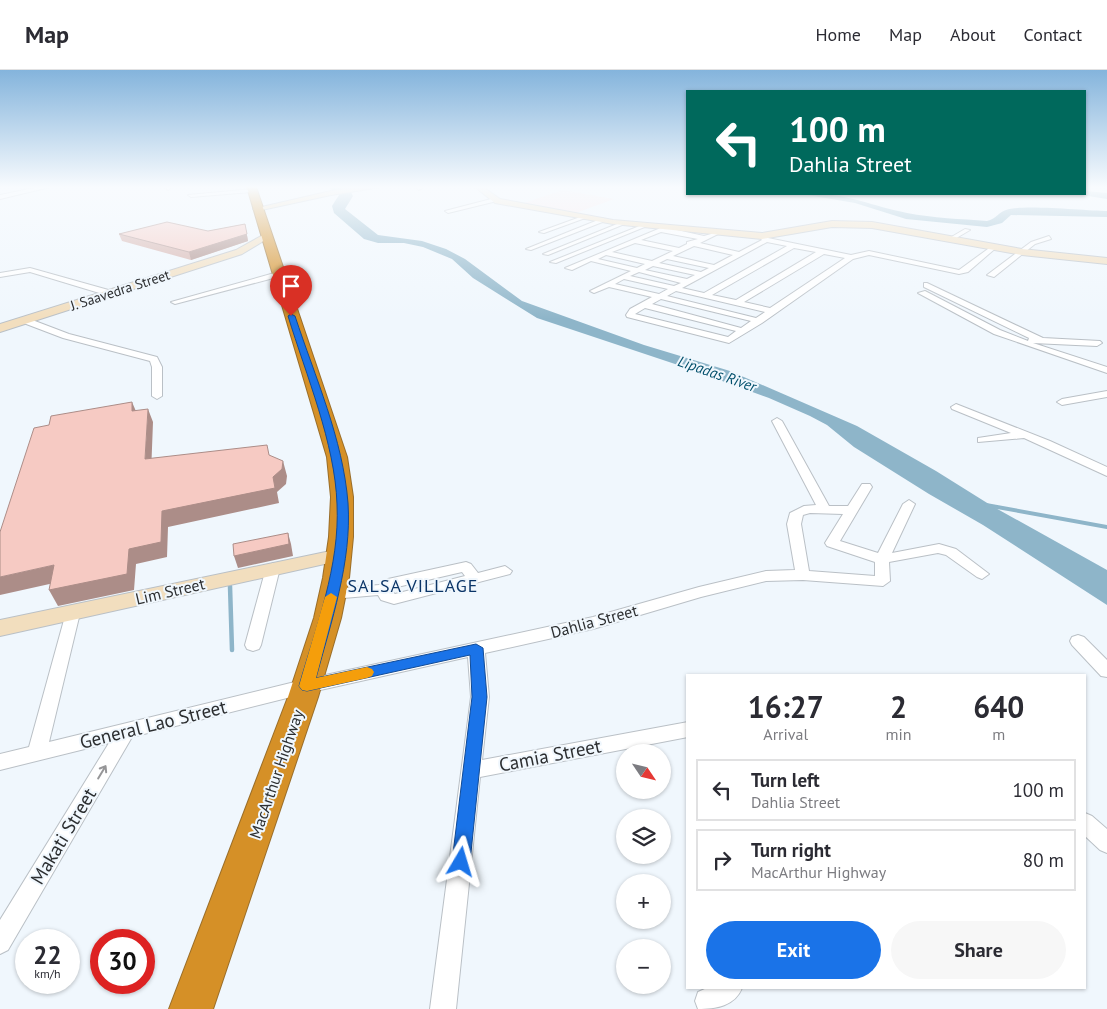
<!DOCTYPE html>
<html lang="en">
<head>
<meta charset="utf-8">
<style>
  :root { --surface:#fff; --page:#f7f7f7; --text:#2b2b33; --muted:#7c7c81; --line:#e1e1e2; --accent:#1a73e8 }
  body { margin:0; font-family:"PT Sans",sans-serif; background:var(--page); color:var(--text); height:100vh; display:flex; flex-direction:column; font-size:19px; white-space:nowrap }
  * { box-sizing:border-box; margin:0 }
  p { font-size:16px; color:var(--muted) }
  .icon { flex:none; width:28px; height:28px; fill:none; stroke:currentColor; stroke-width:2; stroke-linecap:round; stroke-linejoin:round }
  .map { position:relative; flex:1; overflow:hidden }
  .panel { position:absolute; left:686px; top:604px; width:400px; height:315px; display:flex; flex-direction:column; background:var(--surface); border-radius:0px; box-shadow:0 1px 4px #0004 }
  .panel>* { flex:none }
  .top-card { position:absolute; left:686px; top:20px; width:400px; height:105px; border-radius:0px; box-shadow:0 1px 4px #0004; background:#00695c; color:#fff; overflow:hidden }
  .needle { width:32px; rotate:125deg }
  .tools { position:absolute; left:616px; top:674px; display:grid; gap:10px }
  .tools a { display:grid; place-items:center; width:55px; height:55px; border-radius:50%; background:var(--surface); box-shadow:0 1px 4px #0004; font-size:25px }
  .speed { position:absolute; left:15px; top:859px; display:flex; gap:10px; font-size:25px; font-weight:700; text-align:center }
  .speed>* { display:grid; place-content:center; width:65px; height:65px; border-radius:50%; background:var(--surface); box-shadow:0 1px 4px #0004; line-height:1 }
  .speed small { font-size:12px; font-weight:400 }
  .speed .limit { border:8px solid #d22; background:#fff; color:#111 }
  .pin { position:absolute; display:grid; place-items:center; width:42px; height:42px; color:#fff; margin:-51px -21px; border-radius:50% 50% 50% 0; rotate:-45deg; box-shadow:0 0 5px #0007 }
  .pin .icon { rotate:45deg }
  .me { position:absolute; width:55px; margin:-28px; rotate:7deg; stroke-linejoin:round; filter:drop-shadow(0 0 4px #0008) }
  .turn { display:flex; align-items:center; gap:18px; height:105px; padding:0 20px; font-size:22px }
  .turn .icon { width:65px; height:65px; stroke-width:2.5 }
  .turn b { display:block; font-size:35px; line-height:42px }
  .eta { display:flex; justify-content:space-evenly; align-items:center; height:85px; text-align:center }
  .eta b { font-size:30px; font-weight:700; line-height:35px }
  .action { display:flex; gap:10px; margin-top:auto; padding:10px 20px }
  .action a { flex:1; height:58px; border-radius:30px; background:var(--accent); color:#fff; font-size:20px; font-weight:700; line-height:58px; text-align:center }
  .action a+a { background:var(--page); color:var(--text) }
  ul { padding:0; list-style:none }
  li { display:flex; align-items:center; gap:15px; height:62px; margin:0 10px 8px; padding:0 10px; border:2px solid var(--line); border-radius:0px }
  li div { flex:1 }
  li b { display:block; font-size:19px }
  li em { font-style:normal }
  header { display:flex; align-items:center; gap:30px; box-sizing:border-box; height:70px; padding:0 25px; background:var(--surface); border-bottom:1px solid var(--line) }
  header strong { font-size:24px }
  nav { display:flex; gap:28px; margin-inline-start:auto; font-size:18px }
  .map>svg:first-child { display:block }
  .education { fill:#fce6e8 }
  .water { fill:#8eb5c9 }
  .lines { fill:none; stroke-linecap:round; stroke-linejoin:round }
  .stream-far1 { stroke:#8eb5c9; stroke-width:4 }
  .stream { stroke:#8eb5c9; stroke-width:4.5 }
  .river { fill:#8eb5c9; fill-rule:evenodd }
  .street-casing { stroke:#bac0c6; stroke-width:2 }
  .secondary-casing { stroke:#bac0c6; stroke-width:2 }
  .highway-casing { stroke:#9a6e2a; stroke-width:2 }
  .street { fill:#fff; fill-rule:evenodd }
  .secondary { fill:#f2debe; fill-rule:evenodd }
  .highway { fill:#d59027; fill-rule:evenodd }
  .wall { fill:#d4aea8 }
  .shaded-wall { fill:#ac8d88 }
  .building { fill:#f6cac3; stroke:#ac8d88 }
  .oneway { stroke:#969698 }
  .route { fill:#1a73e8; stroke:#114b97 }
  .slow { fill:#f59e0b }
  .labels { text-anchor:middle; stroke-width:4; stroke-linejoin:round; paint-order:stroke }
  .far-street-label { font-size:14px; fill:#2c2e30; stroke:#f0f7fd }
  .far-water-label { font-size:15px; font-style:italic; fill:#03506c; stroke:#f0f7fd }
  .street-label { font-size:16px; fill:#2c2e30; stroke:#f0f7fd }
  .neighbourhood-label { font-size:18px; letter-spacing:1px; fill:#0a3467; stroke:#f0f7fd }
  .near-street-label { font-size:19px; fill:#2c2e30; stroke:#f0f7fd }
</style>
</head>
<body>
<header>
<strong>Map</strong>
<nav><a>Home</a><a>Map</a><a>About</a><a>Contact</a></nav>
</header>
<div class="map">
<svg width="1107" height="939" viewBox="0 0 1107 939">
  <rect width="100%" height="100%" fill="#f0f7fd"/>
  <path class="education" d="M 563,120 L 614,129 L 573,144 L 521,134 Z"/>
  <path class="water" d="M 329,117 L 348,117 L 353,126 L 345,139 L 378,165 L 422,171 L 446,179 L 465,189 L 522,231 L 644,275 L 730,301 L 857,356 L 936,401 L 992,436 L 1107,500 L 1107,535 L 983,455 L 929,424 L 854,377 L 827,355 L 810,346 L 769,328 L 681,296 L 537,248 L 473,208 L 452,189 L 423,177 L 404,173 L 378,173 L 364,169 L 334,143 L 332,136 L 339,125 Z"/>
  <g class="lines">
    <path class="stream-far1" d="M 986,435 L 1107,457"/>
    <path class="stream" d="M 230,516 L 232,580"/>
    <path class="river" d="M 1085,121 L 1107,123 L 1107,129 L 1082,125 L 1085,124 Z
      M 802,124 C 842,121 870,136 907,143 C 933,148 961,149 987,151 C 996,149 999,142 1006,140 C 1022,134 1087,141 1107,141 L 1107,147 L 1011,145 L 1002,153 L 987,157 L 906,149 L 855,133 Z"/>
    <g class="street-casing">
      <path id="street" d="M 39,117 L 50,117 L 0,129 L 0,125 Z
        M 165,117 L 171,117 L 171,118 L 168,120 Z
        M 416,117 L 421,117 L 422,118 L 419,120 Z
        M 253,119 L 251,122 L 191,127 L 188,125 Z
        M 495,128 L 497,131 L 448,143 L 445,141 Z
        M 583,146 L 588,147 L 544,163 L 539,162 Z
        M 603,148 L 605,151 L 531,180 L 526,179 Z
        M 622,152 L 627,153 L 548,185 L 543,184 Z
        M 642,155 L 647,156 L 556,193 L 550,192 Z
        M 663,157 L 704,166 L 718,162 L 718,164 L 700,173 L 739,182 L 762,170 L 759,166 L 762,164 L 768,168 L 851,185 L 869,181 L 959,200 L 992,176 L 997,177 L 968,202 L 959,204 L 869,185 L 853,189 L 762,253 L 729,273 L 627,247 L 626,245 L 630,239 L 652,227 L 609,217 L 594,223 L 590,221 L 631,201 L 591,191 L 572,200 L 565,198 ZM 661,162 L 698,169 L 687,172 L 687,174 L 679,178 L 641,170 ZM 767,172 L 787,176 L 704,223 L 682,218 ZM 635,173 L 673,181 L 652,191 L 612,182 ZM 694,176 L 733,185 L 714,195 L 673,186 ZM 794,178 L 816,182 L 736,230 L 712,225 ZM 824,184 L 845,188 L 770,238 L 744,232 ZM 606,185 L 645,194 L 637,198 L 598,189 ZM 667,189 L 709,198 L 701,202 L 659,193 ZM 653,196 L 695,205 L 687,209 L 645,200 ZM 639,202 L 681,213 L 674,216 L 630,206 ZM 624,209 L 668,219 L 659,224 L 615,214 ZM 676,221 L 765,242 L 756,248 L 667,226 ZM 661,229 L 751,251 L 741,258 L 652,234 ZM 645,238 L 736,261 L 728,267 L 635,244 Z
        M 965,159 L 970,160 L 953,170 L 948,169 Z
        M 1049,166 L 1051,169 L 1035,174 L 994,207 L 987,205 L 1031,172 Z
        M 30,198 L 112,221 L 113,223 L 106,225 L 30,202 L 0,207 L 0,203 Z
        M 278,202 L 281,202 L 281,206 L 175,234 L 171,232 Z
        M 927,213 L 1043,268 L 1100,271 L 1102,273 L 1097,276 L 1033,273 L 1107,297 L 1107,303 L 994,264 L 918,223 L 925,221 L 1000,260 L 1028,271 L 1029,268 L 924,217 L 924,213 Z
        M 21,248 L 27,248 L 69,264 L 157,287 L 162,297 L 162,326 L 157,329 L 152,326 L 152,297 L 150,291 L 63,268 L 21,252 Z
        M 1107,321 L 1107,327 L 1062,335 L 1057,332 L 1062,329 Z
        M 956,334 L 1050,371 L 1107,397 L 1107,406 L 1024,368 L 978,372 L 978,368 L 1011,363 L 952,339 L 951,337 Z
        M 777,348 L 782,351 L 829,436 L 848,436 L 862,414 L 870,414 L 872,417 L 840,471 L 878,483 L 903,434 L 909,430 L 915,434 L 892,483 L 939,474 L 956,479 L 989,504 L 982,509 L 977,507 L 946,485 L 938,483 L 889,492 L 890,511 L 883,516 L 803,510 L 766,511 L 701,527 L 593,559 L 485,583 L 489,627 L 482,690 L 688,652 L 688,667 L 480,707 L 456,939 L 430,939 L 471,627 L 468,587 L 307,623 L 132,667 L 8,880 L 0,884 L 0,850 L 109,673 L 0,700 L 0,684 L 29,677 L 67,539 L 77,539 L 80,543 L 49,672 L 307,609 L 593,547 L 699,517 L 766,501 L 795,500 L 787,454 L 790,443 L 804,436 L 816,435 L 772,351 ZM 810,443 L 843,444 L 825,473 L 827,476 L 875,492 L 875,506 L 809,501 L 801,454 L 803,445 Z
        M 466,492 L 471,494 L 478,503 L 505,496 L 512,501 L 510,504 L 394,534 L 381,530 L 378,525 L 332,529 L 327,528 L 324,524 L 327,520 L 332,519 L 379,515 L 388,509 ZM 462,502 L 465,506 L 395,524 L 391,521 L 393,518 Z
        M 273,493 L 280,498 L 261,575 L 259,579 L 253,581 L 247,579 L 245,575 L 266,498 Z
        M 1078,565 L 1084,567 L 1107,590 L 1107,607 L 1101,606 L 1072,575 L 1070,571 L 1072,567 Z
        M 1085,743 L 1092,746 L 1107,759 L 1107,783 L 1100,780 L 1085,766 Z
        M 707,918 L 742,918 C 735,936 716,939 698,939 L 695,931 L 698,922 Z"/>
    </g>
    <g class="secondary-casing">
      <path id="secondary" d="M 358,117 L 381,117 L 331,125 L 257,141 L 253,139 L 331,121 Z
        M 475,117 L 483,117 L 500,129 L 613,150 L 762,163 L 832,151 L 872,152 L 1022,179 L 1107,188 L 1107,194 L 1022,185 L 872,158 L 832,157 L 762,169 L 613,154 L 495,133 Z
        M 263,165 L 270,167 L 242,184 L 0,262 L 0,254 L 236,180 Z
        M 340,479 L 347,481 L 350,485 L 347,489 L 0,566 L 0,550 Z"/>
    </g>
    <g class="highway-casing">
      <path id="highway" d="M 247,117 L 256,117 L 347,387 L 353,427 L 353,467 L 349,508 L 341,548 L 318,627 L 213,939 L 169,939 L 288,627 L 314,548 L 323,508 L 329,467 L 331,427 L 327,387 Z"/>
    </g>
    <use href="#street" class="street"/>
    <use href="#secondary" class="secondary"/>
    <use href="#highway" class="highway"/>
  </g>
  <path class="wall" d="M 245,154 L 248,171 L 191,190 L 122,171 L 119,164 L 208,161 Z"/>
  <path class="shaded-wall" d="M 245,154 L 248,171 L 191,190 L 189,182 Z
    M 132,332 L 138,346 L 132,341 Z
    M 148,339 L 153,352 L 151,404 L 145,389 Z
    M 283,391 L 287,406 L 286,414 L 277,422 L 279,433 L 168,457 L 167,487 L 136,494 L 134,520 L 58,536 L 49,520 L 129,479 L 162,441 L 273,407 Z
    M 288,463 L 291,474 L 293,486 L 238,498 L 234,486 Z
    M 54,495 L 63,511 L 0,525 L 0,507 Z"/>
  <path class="building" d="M 167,152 L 208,161 L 245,154 L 247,164 L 189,182 L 119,164 Z
    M 132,332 L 132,341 L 148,339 L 145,389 L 267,375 L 269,385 L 283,391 L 282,399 L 273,407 L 275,418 L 162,441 L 161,472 L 129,479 L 127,504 L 49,520 L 54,495 L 0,507 L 0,462 L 34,358 L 49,355 L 51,346 Z
    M 288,463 L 289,474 L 234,486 L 233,474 Z"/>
  <defs><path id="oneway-shaft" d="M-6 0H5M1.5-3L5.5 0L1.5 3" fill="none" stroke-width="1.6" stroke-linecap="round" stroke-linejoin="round" transform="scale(1.25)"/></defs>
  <use class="oneway" href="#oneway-shaft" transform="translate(102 702) rotate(-59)"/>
  <linearGradient id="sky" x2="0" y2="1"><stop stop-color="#84b4dc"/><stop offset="0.47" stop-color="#f8fbfe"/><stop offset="1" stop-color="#f8fbfe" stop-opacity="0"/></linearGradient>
  <rect width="1107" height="249" fill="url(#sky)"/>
  <path class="route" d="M 291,244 L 295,246 C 315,307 343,369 348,433 C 352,492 331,552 316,608 L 476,574 L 483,578 L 487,627 L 470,792 L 467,798 L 461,801 L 454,798 L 452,792 L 472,627 L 470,585 L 307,621 L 302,620 L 299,616 C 316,557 340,496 337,434 C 335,373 306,305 288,246 Z"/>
  <path class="slow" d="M 331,523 L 337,527 L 316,608 L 367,597 L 372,599 L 374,602 L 372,606 L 367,608 L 307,621 L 302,620 L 299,616 L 325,527 Z"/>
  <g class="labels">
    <g class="far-street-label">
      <text transform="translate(120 220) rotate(-18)" y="5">J. Saavedra Street</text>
    </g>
    <g class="far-water-label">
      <text transform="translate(717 304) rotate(19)" y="5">Lipadas River</text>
    </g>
    <g class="street-label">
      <text transform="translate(170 521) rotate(-13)" y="6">Lim Street</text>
      <text transform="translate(594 551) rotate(-15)" y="6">Dahlia Street</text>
      <text transform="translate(276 704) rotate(-71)" y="6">MacArthur Highway</text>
    </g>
    <g class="neighbourhood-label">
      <text x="413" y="522">SALSA VILLAGE</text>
    </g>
    <g class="near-street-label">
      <text transform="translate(153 654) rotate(-14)" y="7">General Lao Street</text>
      <text transform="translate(550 685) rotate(-11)" y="7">Camia Street</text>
      <text transform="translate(63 766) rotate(-59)" y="7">Makati Street</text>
    </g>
  </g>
</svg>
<div class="tools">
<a><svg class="needle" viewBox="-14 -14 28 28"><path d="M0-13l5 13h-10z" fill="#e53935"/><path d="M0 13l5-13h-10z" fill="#7c7c81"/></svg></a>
<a><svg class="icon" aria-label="layers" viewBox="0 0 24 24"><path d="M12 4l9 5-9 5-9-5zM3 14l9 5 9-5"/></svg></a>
<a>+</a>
<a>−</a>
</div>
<div class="speed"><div>22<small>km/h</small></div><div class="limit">30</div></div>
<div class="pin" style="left:291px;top:246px;background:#d93025"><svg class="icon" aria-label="arrive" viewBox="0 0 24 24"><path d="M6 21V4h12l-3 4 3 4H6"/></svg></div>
<svg class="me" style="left:461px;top:792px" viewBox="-20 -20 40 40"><path d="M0-17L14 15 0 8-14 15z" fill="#1a73e8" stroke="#fff" stroke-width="4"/></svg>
<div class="top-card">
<div class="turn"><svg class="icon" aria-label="left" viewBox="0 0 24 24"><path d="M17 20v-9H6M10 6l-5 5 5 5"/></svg><div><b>100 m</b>Dahlia Street</div></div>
</div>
<section class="panel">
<div class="eta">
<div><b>16:27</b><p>Arrival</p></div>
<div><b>2</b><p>min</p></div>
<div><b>640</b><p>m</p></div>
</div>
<ul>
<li><svg class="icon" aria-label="left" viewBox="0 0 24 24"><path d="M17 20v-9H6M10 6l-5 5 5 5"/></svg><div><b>Turn left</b><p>Dahlia Street</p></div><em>100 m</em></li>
<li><svg class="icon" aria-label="right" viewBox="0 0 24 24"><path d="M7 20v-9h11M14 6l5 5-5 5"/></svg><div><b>Turn right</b><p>MacArthur Highway</p></div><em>80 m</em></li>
</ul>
<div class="action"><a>Exit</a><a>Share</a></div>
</section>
</div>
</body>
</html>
